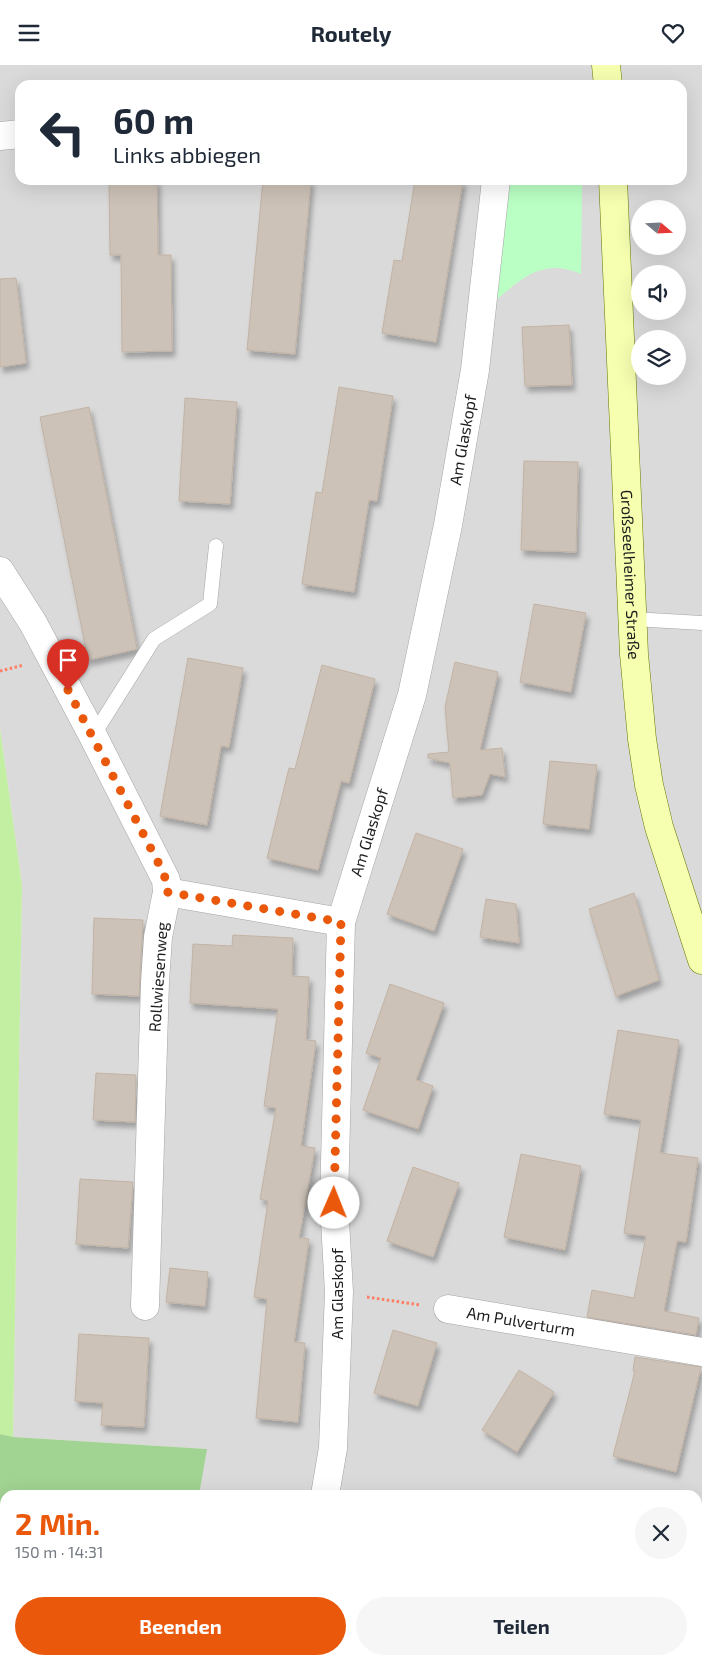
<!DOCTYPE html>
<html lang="de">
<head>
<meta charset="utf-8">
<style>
  :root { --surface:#fff; --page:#f6f6f7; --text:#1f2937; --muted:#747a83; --accent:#ea580c }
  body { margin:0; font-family:"Exo 2",sans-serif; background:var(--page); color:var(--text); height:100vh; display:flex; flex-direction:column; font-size:19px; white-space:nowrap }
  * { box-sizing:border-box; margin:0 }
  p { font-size:16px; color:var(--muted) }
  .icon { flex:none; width:28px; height:28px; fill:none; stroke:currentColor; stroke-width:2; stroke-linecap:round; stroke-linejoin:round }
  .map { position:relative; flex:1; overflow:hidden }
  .details { position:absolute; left:0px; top:1425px; width:702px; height:175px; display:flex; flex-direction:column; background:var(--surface); border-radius:15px 15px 0 0; box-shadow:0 5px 20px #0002 }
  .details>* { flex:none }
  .banner { position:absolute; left:15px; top:15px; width:672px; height:105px; border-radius:15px; box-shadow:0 5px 20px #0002; background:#fff; color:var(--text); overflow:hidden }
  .needle { width:32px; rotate:109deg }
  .buttons { position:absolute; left:631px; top:135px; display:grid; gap:10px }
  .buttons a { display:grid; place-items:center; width:55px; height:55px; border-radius:50%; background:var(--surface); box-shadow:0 5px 20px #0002; font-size:25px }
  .pin { position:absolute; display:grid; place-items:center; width:42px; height:42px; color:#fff; margin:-51px -21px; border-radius:50% 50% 50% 0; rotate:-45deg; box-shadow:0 0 5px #0007 }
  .pin .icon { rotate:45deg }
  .me { position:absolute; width:55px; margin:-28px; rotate:1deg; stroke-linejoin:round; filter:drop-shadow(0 0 4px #0008) }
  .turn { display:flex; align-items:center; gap:18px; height:105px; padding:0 15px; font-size:22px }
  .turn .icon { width:65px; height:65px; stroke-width:2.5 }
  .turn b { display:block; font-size:35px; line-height:42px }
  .round { display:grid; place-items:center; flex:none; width:52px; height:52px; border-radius:26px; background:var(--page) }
  .summary { display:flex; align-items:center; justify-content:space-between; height:85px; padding:0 15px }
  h1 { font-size:30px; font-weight:700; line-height:38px; color:var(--accent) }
  .action { display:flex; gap:10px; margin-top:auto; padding:10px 15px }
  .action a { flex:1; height:58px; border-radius:30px; background:var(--accent); color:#fff; font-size:20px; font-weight:700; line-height:58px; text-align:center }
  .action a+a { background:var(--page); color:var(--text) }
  header { display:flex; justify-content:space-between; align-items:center; height:65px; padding:0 15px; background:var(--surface); font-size:22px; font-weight:700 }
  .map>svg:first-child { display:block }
  .residential { fill:#dbdada; fill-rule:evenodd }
  .grass { fill:#c3efa2 }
  .forest { fill:#a1d392 }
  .park { fill:#baffc4 }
  .building { fill:#ccc2b8; stroke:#c3b3a3; filter:url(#shadow) }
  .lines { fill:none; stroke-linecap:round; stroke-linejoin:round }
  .service-casing { stroke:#a4a4a4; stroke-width:15 }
  .minor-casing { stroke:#a4a4a4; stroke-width:29 }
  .secondary-casing { stroke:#647800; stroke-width:29 }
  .path { stroke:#ff7d63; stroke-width:3; stroke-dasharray:2.5 2.5; stroke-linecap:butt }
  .service { stroke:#fff; stroke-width:14 }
  .minor { stroke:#fff; stroke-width:28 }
  .secondary { stroke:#f6ffb0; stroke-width:28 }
  .route { stroke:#ea580c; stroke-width:9; stroke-dasharray:0 16.2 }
  .labels { text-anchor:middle; stroke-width:4.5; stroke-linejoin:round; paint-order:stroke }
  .street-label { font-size:16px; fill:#1d1d1d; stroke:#fff }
</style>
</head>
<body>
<header><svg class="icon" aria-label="menu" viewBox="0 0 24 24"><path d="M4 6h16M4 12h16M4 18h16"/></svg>Routely<svg class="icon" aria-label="heart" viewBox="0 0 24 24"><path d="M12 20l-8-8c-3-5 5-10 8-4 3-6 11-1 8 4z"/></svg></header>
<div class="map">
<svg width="702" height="1600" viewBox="0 0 702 1600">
  <defs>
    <filter id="shadow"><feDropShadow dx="3" dy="5.5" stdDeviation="2.5" flood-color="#0004"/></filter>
  </defs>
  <rect width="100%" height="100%" fill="#f0ece2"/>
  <path class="residential" d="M 0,0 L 702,0 L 702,1600 L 171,1600 L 172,1595 L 698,1595 L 698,1430 L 199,1430 L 206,1384 L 13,1372 L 22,820 L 0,664 ZM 20,20 L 682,20 L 682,115 L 20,115 ZM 640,144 L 678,144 L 678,181 L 640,181 ZM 640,209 L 678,209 L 678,246 L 640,246 ZM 640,274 L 678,274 L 678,311 L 640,311 Z"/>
  <path class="grass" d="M 0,664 L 22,820 L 13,1372 L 0,1369 Z"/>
  <path class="forest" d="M 0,1369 L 13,1372 L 207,1384 L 199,1430 L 5,1430 L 5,1595 L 172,1595 L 171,1600 L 0,1600 Z"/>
  <path class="park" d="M 510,115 L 582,115 L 581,209 C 544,193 523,212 496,235 Z"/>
  <path class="building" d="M 109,115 L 157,115 L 158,190 L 171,190 L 172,286 L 122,287 L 121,190 L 110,190 Z
    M 263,115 L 311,115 L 295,289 L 247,285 Z
    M 415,115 L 463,115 L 436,277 L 382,268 L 394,195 L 402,196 Z
    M 16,213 L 26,298 L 0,302 L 0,214 Z
    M 569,260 L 572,320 L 525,321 L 522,262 Z
    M 339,322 L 393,331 L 377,436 L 369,435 L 354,527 L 302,519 L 316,427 L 322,428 Z
    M 185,333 L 237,337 L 230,439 L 179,436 Z
    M 89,342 L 137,584 L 88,595 L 40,352 Z
    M 524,396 L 578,397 L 576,487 L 521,485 Z
    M 534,539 L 586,548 L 571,627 L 520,617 Z
    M 188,593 L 243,603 L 229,682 L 221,681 L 207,760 L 160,751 Z
    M 455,597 L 498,607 L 480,685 L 502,683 L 505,712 L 490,709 L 482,730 L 453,733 L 450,698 L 428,693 L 428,689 L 449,687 L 445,642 Z
    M 322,600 L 375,614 L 349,718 L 341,716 L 318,805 L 267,793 L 289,703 L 295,704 Z
    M 550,696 L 597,700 L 589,764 L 543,759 Z
    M 416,768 L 463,784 L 434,866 L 387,849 Z
    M 634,828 L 659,915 L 616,931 L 589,844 Z
    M 486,834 L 516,839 L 519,878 L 480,872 Z
    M 94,853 L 143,855 L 139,931 L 92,929 Z
    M 233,870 L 293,873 L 292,911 L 309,912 L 306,975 L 316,976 L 301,1081 L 315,1083 L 299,1173 L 309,1174 L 294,1277 L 305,1278 L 298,1357 L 256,1353 L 267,1234 L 254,1232 L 268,1136 L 260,1134 L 276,1043 L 264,1041 L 278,944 L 190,938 L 193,879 L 232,881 Z
    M 390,919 L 444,938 L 416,1015 L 433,1021 L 418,1064 L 363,1045 L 381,993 L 366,988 Z
    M 618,965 L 679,975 L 660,1088 L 698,1093 L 686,1177 L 677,1176 L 664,1246 L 699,1253 L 696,1270 L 587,1252 L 592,1225 L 634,1233 L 646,1171 L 624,1168 L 641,1055 L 604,1049 Z
    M 96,1008 L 136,1010 L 135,1057 L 93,1055 Z
    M 521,1089 L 581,1101 L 565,1185 L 504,1172 Z
    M 413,1102 L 459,1118 L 433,1192 L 387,1176 Z
    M 80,1114 L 133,1117 L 128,1183 L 76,1179 Z
    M 170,1203 L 208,1207 L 205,1241 L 166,1237 Z
    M 393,1265 L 437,1278 L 418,1341 L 374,1328 Z
    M 79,1269 L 149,1273 L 144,1362 L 101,1360 L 103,1338 L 75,1336 Z
    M 635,1292 L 701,1302 L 676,1407 L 613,1391 L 635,1306 L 633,1306 Z
    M 519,1305 L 554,1327 L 517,1387 L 482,1365 Z"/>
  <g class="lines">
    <g class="service-casing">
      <path id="service" d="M 633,554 L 702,558
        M 93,671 L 154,574 L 210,539 L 216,481"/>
    </g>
    <g class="minor-casing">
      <g id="minor">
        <path d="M 0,71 L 20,69"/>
        <path d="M 0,506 L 33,558 L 93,671 L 166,815 L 167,827 L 158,872 L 155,917 L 145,1241"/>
        <path d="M 167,827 L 341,857"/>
        <path id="s1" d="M 448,1244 L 702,1287"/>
        <path id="s2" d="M 325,1430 L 333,1383 L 339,1227 L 334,1138 L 341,857 L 412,630 L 448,460 L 475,305 L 496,115"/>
        <path d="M 298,1600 L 299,1595"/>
      </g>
    </g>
    <g class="secondary-casing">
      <g id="secondary">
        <path d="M 606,0 L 608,20"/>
        <path id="s3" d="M 613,115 L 634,589 L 642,674 L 649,720 L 659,762 L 702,895"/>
        <path d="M 698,1574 L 702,1555"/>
        <path d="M 691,1600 L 693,1595"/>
      </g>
    </g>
    <path class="path" d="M 0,606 L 24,600
      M 367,1232 L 420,1240"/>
    <use href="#service" class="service"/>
    <use href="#minor" class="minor"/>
    <use href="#secondary" class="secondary"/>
  </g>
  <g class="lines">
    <path class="route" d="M 68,625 L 160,801 L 166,815 L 167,827 L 341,857 L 334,1138"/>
  </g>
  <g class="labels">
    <g class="street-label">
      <text dy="6" stroke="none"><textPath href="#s2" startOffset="1072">Am Glaskopf</textPath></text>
      <text dy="6" stroke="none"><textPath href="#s3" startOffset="395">Großseelheimer Straße</textPath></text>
      <text dy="6" stroke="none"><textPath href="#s2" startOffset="668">Am Glaskopf</textPath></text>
      <text transform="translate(158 912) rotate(-86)" y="6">Rollwiesenweg</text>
      <text transform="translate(337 1229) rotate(-90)" y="6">Am Glaskopf</text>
      <text dy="6" stroke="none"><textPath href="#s1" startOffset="74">Am Pulverturm</textPath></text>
    </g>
  </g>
</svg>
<div class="buttons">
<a><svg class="needle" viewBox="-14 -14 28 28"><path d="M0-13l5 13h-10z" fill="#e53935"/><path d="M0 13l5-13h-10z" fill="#747a83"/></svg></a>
<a><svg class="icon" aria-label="sound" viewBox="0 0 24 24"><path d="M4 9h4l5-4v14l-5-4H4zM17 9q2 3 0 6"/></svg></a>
<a><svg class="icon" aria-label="layers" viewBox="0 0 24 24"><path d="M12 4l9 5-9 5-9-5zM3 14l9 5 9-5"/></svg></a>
</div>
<div class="pin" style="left:68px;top:625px;background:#d93025"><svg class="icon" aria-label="arrive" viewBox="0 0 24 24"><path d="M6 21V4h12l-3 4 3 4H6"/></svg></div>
<svg class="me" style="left:334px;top:1138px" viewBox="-20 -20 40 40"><circle r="19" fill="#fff"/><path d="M0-13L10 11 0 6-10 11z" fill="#ea580c"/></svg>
<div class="banner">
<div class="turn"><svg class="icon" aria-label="left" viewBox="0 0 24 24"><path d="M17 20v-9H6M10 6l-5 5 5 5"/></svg><div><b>60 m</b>Links abbiegen</div></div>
</div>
<section class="details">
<div class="summary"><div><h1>2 Min.</h1><p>150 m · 14:31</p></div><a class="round"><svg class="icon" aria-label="close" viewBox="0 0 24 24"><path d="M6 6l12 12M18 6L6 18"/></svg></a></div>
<div class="action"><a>Beenden</a><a>Teilen</a></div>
</section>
</div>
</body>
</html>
